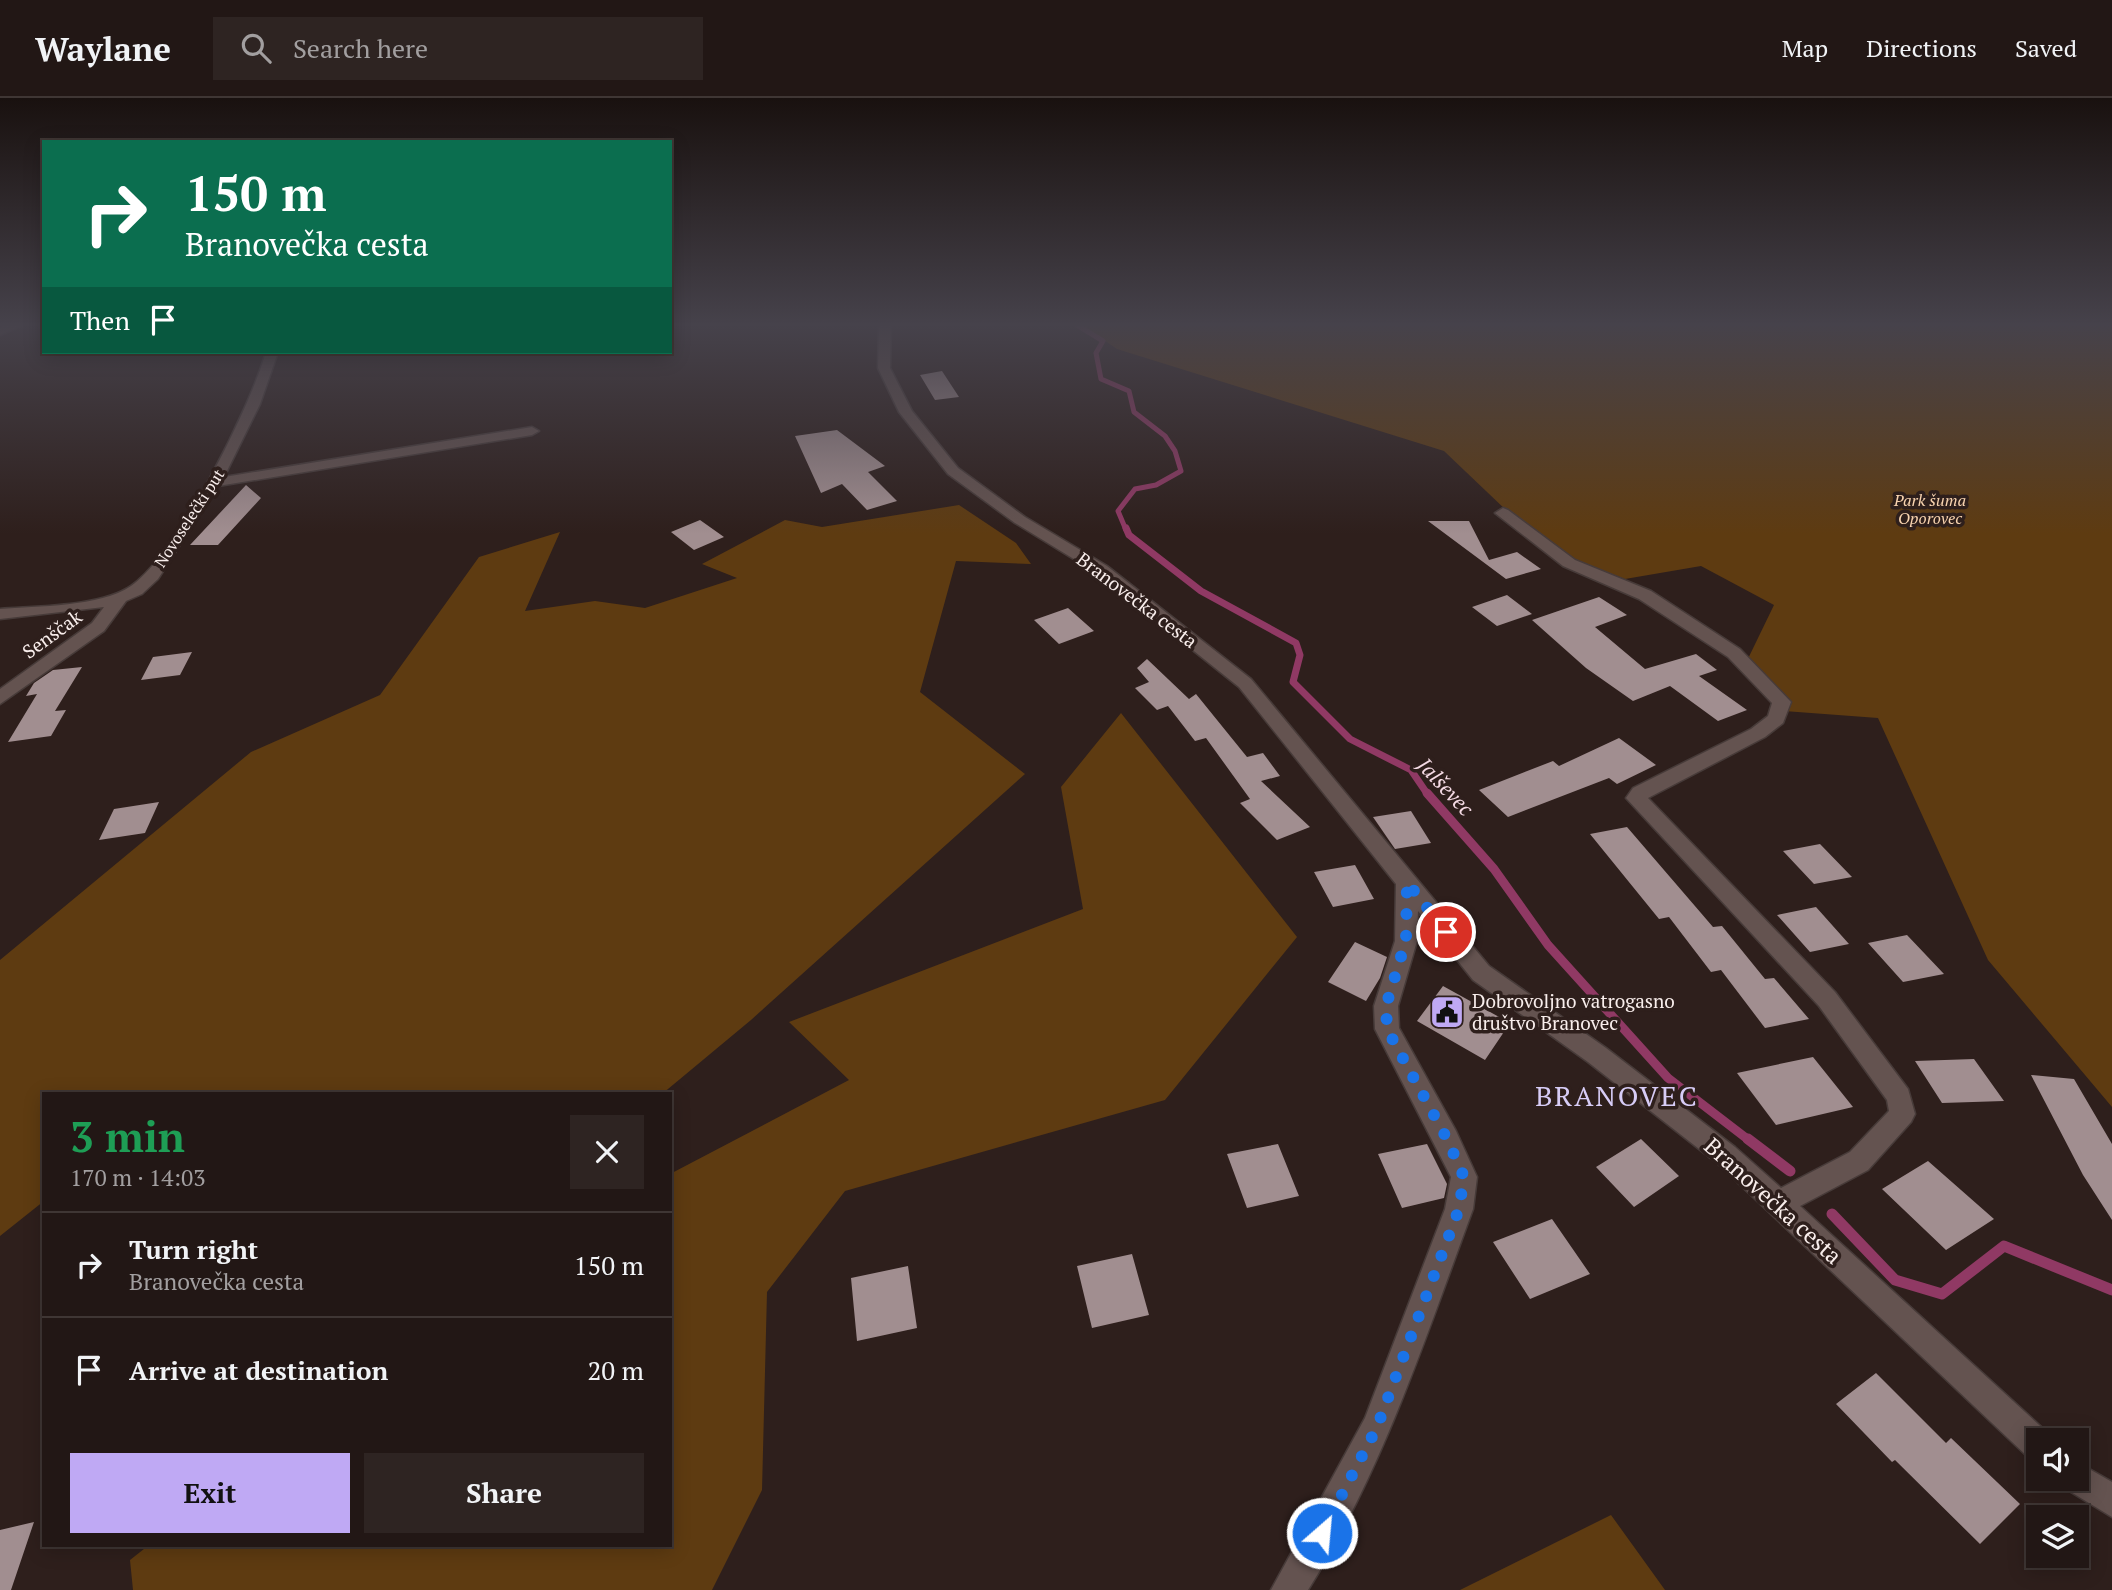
<!DOCTYPE html>
<html lang="en">
<head>
<meta charset="utf-8">
<style>
  :root { --surface:#221715; --page:#2e2422; --text:#f1f3f6; --muted:#a29fa0; --line:#3f3634; --accent:#bfa9f4 }
  body { margin:0; font-family:"PT Serif",serif; background:var(--page); color:var(--text); height:100vh; display:flex; flex-direction:column; font-size:26px; white-space:nowrap }
  * { box-sizing:border-box; margin:0 }
  p { font-size:23px; color:var(--muted) }
  .icon { flex:none; width:38px; height:38px; fill:none; stroke:currentColor; stroke-width:2; stroke-linecap:round; stroke-linejoin:round }
  .map { position:relative; flex:1; overflow:hidden }
  .sheet { position:absolute; left:42px; top:994px; width:630px; height:455px; display:flex; flex-direction:column; background:var(--surface); border-radius:0px; box-shadow:0 4px 18px #0003,0 0 0 2px var(--line) }
  .sheet>* { flex:none }
  .guide { position:absolute; left:42px; top:42px; width:630px; height:214px; border-radius:0px; box-shadow:0 4px 18px #0003,0 0 0 2px var(--line); background:#0b6e4f; color:#fff; overflow:hidden }
  .buttons { position:absolute; left:2026px; top:1330px; display:grid; gap:14px }
  .buttons a { display:grid; place-items:center; width:63px; height:63px; border-radius:0px; background:var(--surface); box-shadow:0 4px 18px #0003,0 0 0 2px var(--line); font-size:35px }
  .pin { position:absolute; display:grid; place-items:center; width:60px; height:60px; color:#fff; margin:-30px; border:4px solid #fff; border-radius:50%; box-shadow:0 2px 7px #0007 }
  .me { position:absolute; width:77px; margin:-38px; rotate:27deg; stroke-linejoin:round; filter:drop-shadow(0 0 5px #0008) }
  .turn { display:flex; align-items:center; gap:24px; height:147px; padding:0 28px; font-size:32px }
  .turn .icon { width:91px; height:91px; stroke-width:2.5 }
  .turn b { display:block; font-size:49px; line-height:60px }
  .then { display:flex; align-items:center; height:66px; padding:0 28px; background:#0003; gap:14px; font-size:26px }
  .round { display:grid; place-items:center; flex:none; width:74px; height:74px; border-radius:0px; background:var(--page) }
  .summary { display:flex; align-items:center; justify-content:space-between; height:119px; padding:0 28px }
  h1 { font-size:42px; font-weight:800; line-height:52px; color:#1e9e55 }
  .button { display:flex; gap:14px; margin-top:auto; padding:14px 28px }
  .button a { flex:1; height:80px; border-radius:0px; background:var(--accent); color:#111; font-size:28px; font-weight:800; line-height:80px; text-align:center }
  .button a+a { background:var(--page); color:var(--text) }
  ul { padding:0; list-style:none }
  li { display:flex; align-items:center; gap:21px; height:105px; padding:0 28px; border-top:2px solid var(--line) }
  li div { flex:1 }
  li b { display:block; font-size:26px }
  li em { font-style:normal }
  header { display:flex; align-items:center; gap:42px; box-sizing:border-box; height:98px; padding:0 35px; background:var(--surface); border-bottom:2px solid var(--line) }
  header strong { font-size:33px }
  nav { display:flex; gap:38px; margin-inline-start:auto; font-size:24px }
  .search { width:490px; height:63px; background:var(--page); display:flex; align-items:center; gap:18px; box-sizing:border-box; padding:0 24px; border-radius:0px; color:var(--muted); font-size:26px }
  .map>svg:first-child { display:block }
  .green { fill:#5e3b11 }
  .lines { fill:none; stroke-linecap:round; stroke-linejoin:round }
  .stream-far3 { stroke:#903964; stroke-width:5 }
  .stream-far2 { stroke:#903964; stroke-width:7 }
  .stream-far1 { stroke:#903964; stroke-width:9 }
  .stream { stroke:#903964; stroke-width:11 }
  .building { fill:#a18e90 }
  .minor-casing { stroke:#473b39; stroke-width:3 }
  .minor { fill:#645350; fill-rule:evenodd }
  .route { stroke:#1a73e8; stroke-width:12; stroke-dasharray:0 21.6 }
  .labels { text-anchor:middle; stroke-width:7; stroke-linejoin:round; paint-order:stroke }
  .far-park-label { font-size:16px; font-style:italic; fill:#f8d3af; stroke:#2e1f1c }
  .far-street-label { font-size:16px; fill:#f9eeec; stroke:#2e1f1c }
  .street-label { font-size:19px; fill:#f9eeec; stroke:#2e1f1c }
  .poi-label { font-size:19px; fill:#f9eeec; stroke:#2e1f1c; text-anchor:start }
  .water-label { font-size:21px; font-style:italic; fill:#f5dbe5; stroke:#2e1f1c }
  .near-street-label { font-size:23px; fill:#f9eeec; stroke:#2e1f1c }
  .near-quarter-label { font-size:28px; letter-spacing:2px; fill:#d7ccf6; stroke:#2e1f1c }
</style>
</head>
<body>
<header>
<strong>Waylane</strong>
<div class="search"><svg class="icon" aria-label="search" viewBox="0 0 24 24"><circle cx="10" cy="10" r="6"/><path d="M15 15l6 6"/></svg>Search here</div>
<nav><a>Map</a><a>Directions</a><a>Saved</a></nav>
</header>
<div class="map">
<svg width="2112" height="1492" viewBox="0 0 2112 1492">
  <rect width="100%" height="100%" fill="#2e1f1c"/>
  <path class="green" d="M 1082,227 L 2112,227 L 2112,1009 L 1988,862 L 1878,620 L 1784,613 L 1743,571 L 1774,507 L 1701,468 L 1625,481 L 1549,453 L 1444,353 L 1117,251 Z
    M 959,407 L 1016,445 L 1031,466 L 956,463 L 920,594 L 1025,676 L 751,922 L 662,996 L 44,996 L 44,1103 L 0,1138 L 0,862 L 251,654 L 380,597 L 479,459 L 560,434 L 525,513 L 595,503 L 645,510 L 737,480 L 702,466 L 785,422 L 822,429 Z
    M 1121,615 L 1297,839 L 1165,1002 L 845,1093 L 767,1194 L 762,1392 L 712,1492 L 133,1492 L 130,1462 L 149,1447 L 670,1447 L 670,1076 L 849,982 L 789,924 L 1083,811 L 1061,689 Z
    M 1611,1417 L 1665,1492 L 1460,1492 Z"/>
  <g class="lines">
    <path class="stream-far3" d="M 1077,227 L 1103,243 L 1096,255 L 1101,281 L 1129,293 L 1134,314 L 1165,338 L 1175,353 L 1181,373 L 1156,387 L 1135,391 L 1118,413 L 1126,432"/>
    <path class="stream-far2" d="M 1126,430 L 1129,437 L 1201,493 L 1296,545 L 1300,557 L 1293,584 L 1350,641 L 1411,672 L 1428,697"/>
    <path class="stream-far1" d="M 1427,695 L 1494,771 L 1548,847 L 1668,980 L 1750,1043"/>
    <path class="stream" d="M 1748,1041 L 1790,1073
      M 1832,1116 L 1895,1182 L 1942,1196 L 2004,1148 L 2112,1192"/>
  </g>
  <path class="building" d="M 942,273 L 959,299 L 935,302 L 920,277 Z
    M 837,332 L 885,368 L 868,374 L 897,403 L 867,412 L 842,386 L 821,395 L 795,338 Z
    M 246,387 L 261,400 L 218,447 L 190,447 Z
    M 700,422 L 724,439 L 694,452 L 671,434 Z
    M 1428,423 L 1469,423 L 1489,462 L 1517,454 L 1541,471 L 1506,481 Z
    M 1507,497 L 1532,516 L 1497,528 L 1472,509 Z
    M 1599,499 L 1627,517 L 1595,529 L 1645,571 L 1696,556 L 1717,572 L 1699,578 L 1747,612 L 1718,623 L 1670,588 L 1633,603 L 1586,570 L 1532,522 Z
    M 1068,510 L 1094,533 L 1059,546 L 1034,522 Z
    M 192,554 L 180,577 L 141,582 L 153,559 Z
    M 1147,561 L 1189,601 L 1196,596 L 1247,659 L 1263,655 L 1280,678 L 1261,683 L 1310,729 L 1277,742 L 1240,705 L 1250,701 L 1206,640 L 1195,643 L 1168,608 L 1157,612 L 1135,590 L 1149,584 L 1137,570 Z
    M 82,569 L 55,613 L 66,612 L 51,638 L 8,644 L 37,596 L 26,598 L 34,585 L 53,572 Z
    M 1619,640 L 1656,667 L 1617,686 L 1609,680 L 1508,719 L 1479,692 L 1553,663 L 1559,668 Z
    M 159,704 L 145,735 L 99,742 L 114,711 Z
    M 1411,713 L 1431,745 L 1395,751 L 1373,719 Z
    M 1627,729 L 1713,829 L 1722,828 L 1765,881 L 1774,880 L 1809,921 L 1765,930 L 1721,872 L 1711,874 L 1669,819 L 1659,821 L 1590,736 Z
    M 1820,746 L 1852,779 L 1814,786 L 1783,753 Z
    M 1355,767 L 1374,801 L 1333,809 L 1314,774 Z
    M 1816,809 L 1849,846 L 1810,854 L 1777,817 Z
    M 1907,837 L 1944,876 L 1903,884 L 1868,845 Z
    M 1355,844 L 1387,859 L 1380,880 L 1366,903 L 1328,884 Z
    M 1443,888 L 1510,925 L 1485,962 L 1417,923 Z
    M 1813,959 L 1853,1009 L 1776,1027 L 1737,975 Z
    M 1974,961 L 2004,1003 L 1942,1005 L 1915,963 Z
    M 2031,977 L 2074,981 L 2112,1046 L 2112,1122 L 2083,1077 Z
    M 1641,1041 L 1679,1078 L 1634,1109 L 1596,1069 Z
    M 1278,1046 L 1299,1098 L 1247,1110 L 1227,1056 Z
    M 1427,1046 L 1447,1086 L 1444,1100 L 1402,1110 L 1378,1056 Z
    M 1928,1063 L 1994,1121 L 1946,1152 L 1882,1091 Z
    M 1552,1121 L 1590,1176 L 1530,1201 L 1493,1144 Z
    M 1132,1156 L 1149,1217 L 1092,1230 L 1077,1168 Z
    M 908,1168 L 917,1230 L 857,1243 L 851,1180 Z
    M 1876,1275 L 1946,1345 L 1951,1340 L 2020,1406 L 1980,1446 L 1895,1362 L 1892,1364 L 1836,1306 Z
    M 34,1424 L 11,1492 L 0,1492 L 0,1432 Z"/>
  <g class="lines">
    <g class="minor-casing">
      <path id="minor" d="M 6,227 L 23,227 L 0,237 L 0,229 Z
        M 879,227 L 891,227 L 890,270 L 912,313 L 958,370 L 1025,419 L 1107,468 L 1251,581 L 1489,868 L 1606,950 L 1735,1049 L 1781,1090 L 1850,1054 L 1889,1013 L 1887,1002 L 1819,908 L 1626,700 L 1633,690 L 1751,631 L 1768,618 L 1772,605 L 1728,559 L 1639,501 L 1563,468 L 1495,415 L 1503,410 L 1508,412 L 1575,462 L 1651,493 L 1740,551 L 1791,604 L 1783,625 L 1765,639 L 1648,700 L 1835,894 L 1908,991 L 1915,1016 L 1911,1024 L 1868,1072 L 1800,1108 L 2050,1337 L 2052,1342 L 2039,1342 L 2039,1364 L 2028,1359 L 1717,1065 L 1588,964 L 1473,882 L 1418,813 L 1417,843 L 1398,908 L 1399,930 L 1456,1033 L 1477,1079 L 1473,1111 C 1425,1241 1382,1374 1308,1492 L 1271,1492 L 1365,1320 L 1445,1111 L 1451,1079 L 1375,931 L 1374,908 L 1395,843 L 1396,786 L 1239,589 L 1095,474 L 1015,425 L 948,376 L 899,314 L 878,270 Z
        M 266,254 L 278,254 L 260,306 L 224,379 L 532,329 L 539,333 L 532,337 L 218,388 L 158,481 L 142,496 L 126,503 L 104,533 L 0,606 L 0,591 L 92,525 L 104,509 L 0,521 L 0,511 C 37,508 100,509 131,488 C 178,455 250,310 266,254 Z
        M 2077,1364 L 2112,1384 L 2112,1419 L 2066,1391 L 2061,1381 L 2077,1381 Z"/>
    </g>
    <use href="#minor" class="minor"/>
  </g>
  <linearGradient id="sky" x2="0" y2="1"><stop stop-color="#19110f"/><stop offset="0.52" stop-color="#46424b"/><stop offset="1" stop-color="#46424b" stop-opacity="0"/></linearGradient>
  <rect width="2112" height="436" fill="url(#sky)"/>
  <g class="lines">
    <path class="route" d="M 1322,1435 L 1377,1329 L 1459,1111 L 1464,1079 L 1447,1041 L 1387,931 L 1386,908 L 1406,842 L 1407,784 L 1446,834"/>
  </g>
  <defs>
    <g id="civic-square" transform="scale(1.75)"><rect x="-9" y="-9" width="18" height="18" rx="4" fill="#bfa9f4" stroke="#2e1f1c"/><path d="M-.6-6.5H3V-4.5H.6V-3L4-1V1h2V6H-6V1h2V-1L-.6-3ZM-1.2 2.5V6h2.4V2.5Z" fill="#111"/></g>
  </defs>
  <g fill-rule="evenodd">
    <use href="#civic-square" x="1447" y="914"/>
  </g>
  <g class="labels">
    <g class="far-park-label">
      <text x="1930" y="408">Park šuma<tspan x="1930" dy="18">Oporovec</tspan></text>
    </g>
    <g class="far-street-label">
      <text transform="translate(189 420) rotate(-57)" y="6">Novoselečki put</text>
    </g>
    <g class="street-label">
      <text transform="translate(1137 502) rotate(37)" y="7">Branovečka cesta</text>
      <text transform="translate(52 536) rotate(-36)" y="7">Senščak</text>
    </g>
    <g class="poi-label">
      <text x="1472" y="910">Dobrovoljno vatrogasno<tspan x="1472" dy="22">društvo Branovec</tspan></text>
    </g>
    <g class="water-label">
      <text transform="translate(1445 689) rotate(47)" y="7">Jalševec</text>
    </g>
    <g class="near-street-label">
      <text transform="translate(1773 1103) rotate(42)" y="8">Branovečka cesta</text>
    </g>
    <g class="near-quarter-label">
      <text x="1617" y="1008">BRANOVEC</text>
    </g>
  </g>
</svg>
<div class="buttons">
<a><svg class="icon" aria-label="sound" viewBox="0 0 24 24"><path d="M4 9h4l5-4v14l-5-4H4zM17 9q2 3 0 6"/></svg></a>
<a><svg class="icon" aria-label="layers" viewBox="0 0 24 24"><path d="M12 4l9 5-9 5-9-5zM3 14l9 5 9-5"/></svg></a>
</div>
<div class="pin" style="left:1446px;top:834px;background:#d93025"><svg class="icon" aria-label="arrive" viewBox="0 0 24 24"><path d="M6 21V4h12l-3 4 3 4H6"/></svg></div>
<svg class="me" style="left:1322px;top:1435px" viewBox="-20 -20 40 40"><circle r="17" fill="#1a73e8" stroke="#fff" stroke-width="3"/><path d="M0-11L8 9 0 5-8 9z" fill="#fff"/></svg>
<div class="guide">
<div class="turn"><svg class="icon" aria-label="right" viewBox="0 0 24 24"><path d="M7 20v-9h11M14 6l5 5-5 5"/></svg><div><b>150 m</b>Branovečka cesta</div></div>
<div class="then">Then<svg class="icon" aria-label="arrive" viewBox="0 0 24 24"><path d="M6 21V4h12l-3 4 3 4H6"/></svg></div>
</div>
<section class="sheet">
<div class="summary"><div><h1>3 min</h1><p>170 m · 14:03</p></div><a class="round"><svg class="icon" aria-label="close" viewBox="0 0 24 24"><path d="M6 6l12 12M18 6L6 18"/></svg></a></div>
<ul>
<li><svg class="icon" aria-label="right" viewBox="0 0 24 24"><path d="M7 20v-9h11M14 6l5 5-5 5"/></svg><div><b>Turn right</b><p>Branovečka cesta</p></div><em>150 m</em></li>
<li><svg class="icon" aria-label="arrive" viewBox="0 0 24 24"><path d="M6 21V4h12l-3 4 3 4H6"/></svg><div><b>Arrive at destination</b></div><em>20 m</em></li>
</ul>
<div class="button"><a>Exit</a><a>Share</a></div>
</section>
</div>
</body>
</html>
